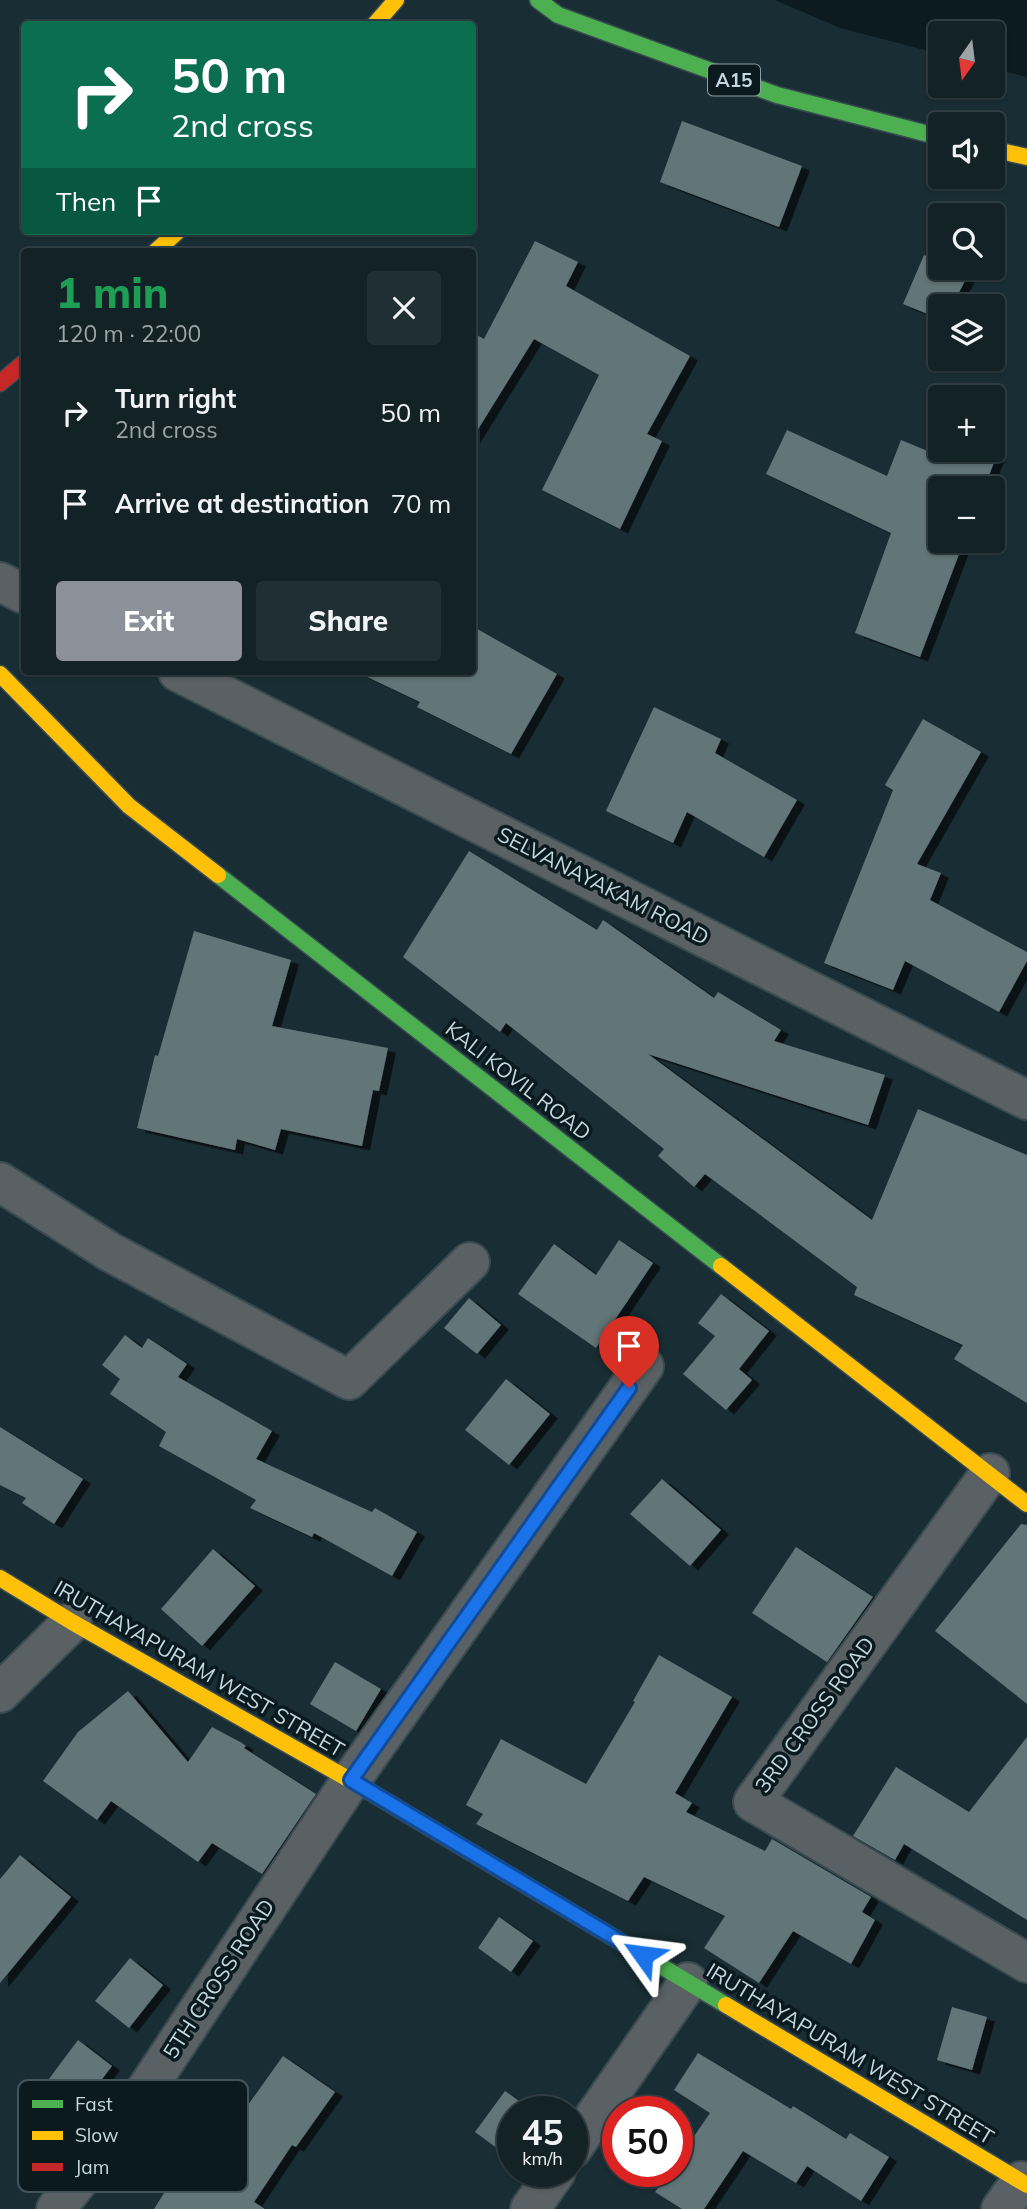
<!DOCTYPE html>
<html lang="en">
<head>
<meta charset="utf-8">
<style>
  :root { --surface:#122227; --page:#1f2f33; --text:#f1f3f6; --muted:#9ca4a7; --line:#313f44; --accent:#8c9099 }
  body { margin:0; font-family:Mulish,sans-serif; background:var(--page); color:var(--text); height:100vh; display:flex; flex-direction:column; font-size:26px; white-space:nowrap }
  * { box-sizing:border-box; margin:0 }
  p { font-size:23px; color:var(--muted) }
  .icon { flex:none; width:38px; height:38px; fill:none; stroke:currentColor; stroke-width:2; stroke-linecap:round; stroke-linejoin:round }
  .map { position:relative; flex:1; overflow:hidden }
  .side { position:absolute; left:21px; top:248px; width:455px; height:427px; display:flex; flex-direction:column; background:var(--surface); border-radius:7px; box-shadow:0 2px 5px #0004,0 0 0 2px var(--line) }
  .side>* { flex:none }
  .banner { position:absolute; left:21px; top:21px; width:455px; height:214px; border-radius:7px; box-shadow:0 2px 5px #0004,0 0 0 2px var(--line); background:#0b6e4f; color:#fff; overflow:hidden }
  .needle { width:46px; rotate:194deg }
  .controls { position:absolute; left:928px; top:21px; display:grid; gap:14px }
  .controls a { display:grid; place-items:center; width:77px; height:77px; border-radius:7px; background:var(--surface); box-shadow:0 2px 5px #0004,0 0 0 2px var(--line); font-size:35px }
  .speed { position:absolute; left:497px; top:2096px; display:flex; gap:14px; font-size:35px; font-weight:700; text-align:center }
  .speed>* { display:grid; place-content:center; width:91px; height:91px; border-radius:50%; background:var(--surface); box-shadow:0 2px 5px #0004,0 0 0 2px var(--line); line-height:1 }
  .speed small { font-size:18px; font-weight:400 }
  .speed .limit { border:10px solid #d22; background:#fff; color:#111 }
  .pin { position:absolute; display:grid; place-items:center; width:60px; height:60px; color:#fff; margin:-72px -30px; border-radius:50% 50% 50% 0; rotate:-45deg; box-shadow:0 0 7px #0007 }
  .pin .icon { rotate:45deg }
  .me { position:absolute; width:77px; margin:-38px; rotate:301deg; stroke-linejoin:round; filter:drop-shadow(0 0 5px #0008) }
  .turn { display:flex; align-items:center; gap:24px; height:147px; padding:0 35px; font-size:32px }
  .turn .icon { width:91px; height:91px; stroke-width:2.5 }
  .turn b { display:block; font-size:49px; line-height:60px }
  .then { display:flex; align-items:center; height:66px; padding:0 35px; background:#0003; gap:14px; font-size:26px }
  .round { display:grid; place-items:center; flex:none; width:74px; height:74px; border-radius:7px; background:var(--page) }
  .head { display:flex; align-items:center; justify-content:space-between; height:119px; padding:0 35px }
  h1 { font-size:42px; font-weight:800; line-height:52px; color:#1e9e55 }
  .cta { display:flex; gap:14px; margin-top:auto; padding:14px 35px }
  .cta a { flex:1; height:80px; border-radius:7px; background:var(--accent); color:#fff; font-size:28px; font-weight:800; line-height:80px; text-align:center }
  .cta a+a { background:var(--page); color:var(--text) }
  ul { padding:0; list-style:none }
  li { display:flex; align-items:center; gap:21px; height:91px; padding:0 35px }
  li div { flex:1 }
  li b { display:block; font-size:26px }
  li em { font-style:normal }
  .map>svg:first-child { display:block }
  .water { fill:#0c1b1f }
  .building { fill:#627479; filter:url(#shadow) }
  .lines { fill:none; stroke-linecap:round; stroke-linejoin:round }
  .street-casing { stroke:#394b50; stroke-width:42 }
  .fast-casing { stroke:#394b50; stroke-width:19 }
  .slow-casing { stroke:#394b50; stroke-width:19 }
  .jam-casing { stroke:#394b50; stroke-width:19 }
  .street { stroke:#596164; stroke-width:38 }
  .fast { stroke:#4caf50; stroke-width:16 }
  .slow { stroke:#ffc107; stroke-width:16 }
  .jam { stroke:#c62828; stroke-width:16 }
  .route-casing { stroke:#114b97; stroke-width:18 }
  .route { stroke:#1a73e8; stroke-width:12 }
  .labels { text-anchor:middle; stroke-width:7; stroke-linejoin:round; paint-order:stroke }
  .shield { fill:#0a1a1f; stroke:#8c9fa5; stroke-width:2 }
  .shield-label { font-size:19px; font-weight:bold; fill:#c4d8df }
  .street-label { font-size:21px; fill:#c4d8df; stroke:#0a1a1f }
  .key { fill:#0a1a1f; stroke:#425359; stroke-width:2 }
  .key-label { font-size:19px; fill:#c4d8df }
</style>
</head>
<body>
<div class="map">
<svg width="1027" height="2209" viewBox="0 0 1027 2209">
  <defs>
    <filter id="shadow"><feDropShadow dx="8" dy="4.5" stdDeviation="0" flood-color="#0009"/></filter>
  </defs>
  <rect width="100%" height="100%" fill="#182e34"/>
  <path class="water" d="M 775,0 L 1027,0 L 1027,77 L 992,68 L 992,33 L 940,33 L 940,54 L 840,28 Z"/>
  <path class="building" d="M 682,121 L 802,166 L 779,227 L 660,182 Z
    M 535,241 L 578,262 L 566,286 L 690,356 L 647,434 L 662,441 L 620,529 L 542,490 L 599,375 L 534,339 L 472,439 L 472,332 L 484,339 Z
    M 924,255 L 940,262 L 940,268 L 953,268 L 968,275 L 952,306 L 940,306 L 940,319 L 903,304 Z
    M 787,430 L 887,476 L 901,440 L 930,452 L 931,450 L 999,450 L 984,488 L 940,488 L 940,541 L 964,541 L 920,657 L 855,633 L 891,533 L 766,474 Z
    M 472,626 L 557,674 L 511,754 L 417,707 L 420,702 L 357,672 L 472,672 Z
    M 654,707 L 721,739 L 715,753 L 797,800 L 764,857 L 687,812 L 673,843 L 606,811 Z
    M 923,719 L 981,752 L 917,864 L 941,873 L 930,900 L 1027,952 L 1027,961 L 999,1012 L 905,961 L 893,990 L 824,963 L 893,790 L 885,785 Z
    M 469,851 L 597,930 L 603,920 L 714,998 L 718,992 L 781,1030 L 774,1041 L 885,1075 L 868,1125 L 648,1054 L 872,1220 L 918,1109 L 1027,1155 L 1027,1403 L 954,1359 L 963,1345 L 854,1295 L 857,1287 L 705,1174 L 694,1187 L 658,1156 L 664,1149 L 506,1023 L 500,1032 L 403,957 Z
    M 194,931 L 291,960 L 272,1026 L 388,1048 L 379,1091 L 373,1090 L 362,1146 L 281,1129 L 275,1150 L 237,1139 L 235,1150 L 137,1128 L 155,1055 L 158,1056 Z
    M 619,1240 L 653,1263 L 596,1348 L 518,1294 L 554,1244 L 596,1275 Z
    M 721,1294 L 769,1331 L 739,1369 L 752,1380 L 726,1410 L 683,1374 L 715,1336 L 698,1323 Z
    M 469,1298 L 501,1325 L 477,1354 L 444,1328 Z
    M 125,1335 L 142,1348 L 148,1338 L 187,1364 L 178,1377 L 272,1431 L 256,1459 L 372,1512 L 375,1508 L 417,1532 L 392,1576 L 314,1533 L 312,1537 L 250,1508 L 256,1500 L 159,1446 L 166,1432 L 110,1394 L 120,1379 L 102,1365 Z
    M 506,1379 L 550,1414 L 509,1465 L 465,1430 Z
    M 0,1427 L 83,1479 L 54,1524 L 22,1503 L 26,1498 L 0,1485 Z
    M 662,1479 L 721,1530 L 690,1566 L 630,1514 Z
    M 1021,1524 L 1027,1525 L 1027,1704 L 935,1631 Z
    M 796,1547 L 873,1597 L 827,1662 L 752,1613 Z
    M 213,1549 L 255,1586 L 202,1646 L 161,1609 Z
    M 659,1655 L 732,1697 L 675,1793 L 692,1803 L 686,1812 L 765,1851 L 772,1839 L 871,1897 L 862,1912 L 875,1920 L 851,1964 L 793,1931 L 759,1983 L 704,1948 L 725,1916 L 644,1877 L 628,1901 L 476,1824 L 483,1814 L 466,1805 L 501,1739 L 586,1784 L 635,1702 L 633,1701 Z
    M 335,1662 L 381,1689 L 356,1731 L 310,1704 Z
    M 128,1691 L 188,1762 L 212,1727 L 242,1743 L 246,1746 L 244,1748 L 316,1794 L 262,1874 L 212,1843 L 198,1862 L 111,1801 L 97,1820 L 43,1781 L 78,1732 Z
    M 1027,1737 L 1027,1920 L 904,1844 L 895,1860 L 853,1836 L 896,1767 L 969,1812 Z
    M 20,1855 L 71,1897 L 0,1983 L 0,1879 Z
    M 499,1917 L 533,1941 L 511,1972 L 478,1948 Z
    M 130,1958 L 163,1985 L 129,2028 L 95,2001 Z
    M 952,2007 L 987,2017 L 972,2070 L 937,2060 Z
    M 78,2040 L 112,2066 L 74,2116 L 40,2091 Z
    M 698,2053 L 791,2109 L 793,2106 L 846,2139 L 850,2133 L 889,2157 L 861,2201 L 807,2166 L 796,2183 L 743,2151 L 704,2209 L 682,2209 L 655,2192 L 670,2172 L 677,2172 L 677,2161 L 710,2113 L 674,2090 Z
    M 283,2056 L 335,2092 L 296,2147 L 292,2145 L 254,2202 L 265,2209 L 154,2209 L 186,2158 L 203,2168 Z
    M 505,2091 L 535,2112 L 513,2112 L 513,2152 L 509,2157 L 475,2132 Z"/>
  <g class="lines">
    <g class="street-casing">
      <path id="street" d="M 0,582 L 24,594
        M 178,672 L 1027,1100
        M 0,1182 L 110,1252 L 349,1380 L 470,1262
        M 990,1473 L 753,1802 L 1027,1963
        M 0,1693 L 72,1622
        M 572,2149 L 688,1982
        M 56,2209 L 124,2123 L 351,1780 L 644,1366
        M 530,2209 L 556,2172
        M 1001,2209 L 1021,2181"/>
    </g>
    <g class="fast-casing">
      <path id="fast" d="M 538,0 L 558,15 L 777,95 L 940,137
        M 218,875 L 721,1266
        M 357,1784 L 726,2005"/>
    </g>
    <g class="slow-casing">
      <path id="slow" d="M 375,24 L 396,0
        M 992,149 L 1027,157
        M 155,252 L 178,231
        M 0,674 L 129,806 L 218,875
        M 721,1266 L 1027,1504
        M 0,1578 L 72,1622 L 357,1784
        M 726,2005 L 1027,2185"/>
    </g>
    <g class="jam-casing">
      <path id="jam" d="M 0,383 L 24,363"/>
    </g>
    <use href="#street" class="street"/>
    <use href="#fast" class="fast"/>
    <use href="#slow" class="slow"/>
    <use href="#jam" class="jam"/>
  </g>
  <g class="lines">
    <g class="route-casing">
      <path id="route" d="M 629,1388 L 351,1780 L 643,1955"/>
    </g>
    <use href="#route" class="route"/>
  </g>
  <g class="labels">
    <rect class="shield" x="708" y="64.5" width="52" height="31" rx="5"/>
    <g class="shield-label">
      <text x="734" y="87">A15</text>
    </g>
    <g class="street-label">
      <text transform="translate(603 886) rotate(27)" y="7">SELVANAYAKAM ROAD</text>
      <text transform="translate(518 1081) rotate(38)" y="7">KALI KOVIL ROAD</text>
      <text transform="translate(199 1669) rotate(30)" y="7">IRUTHAYAPURAM WEST STREET</text>
      <text transform="translate(815 1715) rotate(-54)" y="7">3RD CROSS ROAD</text>
      <text transform="translate(219 1979) rotate(-57)" y="7">5TH CROSS ROAD</text>
      <text transform="translate(850 2054) rotate(31)" y="7">IRUTHAYAPURAM WEST STREET</text>
    </g>
  </g>
  <rect x="18" y="2080" width="230" height="112" rx="10" class="key"/>
  <rect x="32" y="2100" width="31" height="8" fill="#4caf50"/>
  <rect x="32" y="2131" width="31" height="9" fill="#ffc107"/>
  <rect x="32" y="2163" width="31" height="8" fill="#c62828"/>
  <g class="key-label">
    <text x="75" y="2111">Fast</text>
    <text x="75" y="2142">Slow</text>
    <text x="75" y="2174">Jam</text>
  </g>
</svg>
<div class="controls">
<a><svg class="needle" viewBox="-14 -14 28 28"><path d="M0-13l5 13h-10z" fill="#e53935"/><path d="M0 13l5-13h-10z" fill="#9ca4a7"/></svg></a>
<a><svg class="icon" aria-label="sound" viewBox="0 0 24 24"><path d="M4 9h4l5-4v14l-5-4H4zM17 9q2 3 0 6"/></svg></a>
<a><svg class="icon" aria-label="search" viewBox="0 0 24 24"><circle cx="10" cy="10" r="6"/><path d="M15 15l6 6"/></svg></a>
<a><svg class="icon" aria-label="layers" viewBox="0 0 24 24"><path d="M12 4l9 5-9 5-9-5zM3 14l9 5 9-5"/></svg></a>
<a>+</a>
<a>−</a>
</div>
<div class="speed"><div>45<small>km/h</small></div><div class="limit">50</div></div>
<div class="pin" style="left:629px;top:1388px;background:#d93025"><svg class="icon" aria-label="arrive" viewBox="0 0 24 24"><path d="M6 21V4h12l-3 4 3 4H6"/></svg></div>
<svg class="me" style="left:643px;top:1955px" viewBox="-20 -20 40 40"><path d="M0-17L14 15 0 8-14 15z" fill="#1a73e8" stroke="#fff" stroke-width="4"/></svg>
<div class="banner">
<div class="turn"><svg class="icon" aria-label="right" viewBox="0 0 24 24"><path d="M7 20v-9h11M14 6l5 5-5 5"/></svg><div><b>50 m</b>2nd cross</div></div>
<div class="then">Then<svg class="icon" aria-label="arrive" viewBox="0 0 24 24"><path d="M6 21V4h12l-3 4 3 4H6"/></svg></div>
</div>
<section class="side">
<div class="head"><div><h1>1 min</h1><p>120 m · 22:00</p></div><a class="round"><svg class="icon" aria-label="close" viewBox="0 0 24 24"><path d="M6 6l12 12M18 6L6 18"/></svg></a></div>
<ul>
<li><svg class="icon" aria-label="right" viewBox="0 0 24 24"><path d="M7 20v-9h11M14 6l5 5-5 5"/></svg><div><b>Turn right</b><p>2nd cross</p></div><em>50 m</em></li>
<li><svg class="icon" aria-label="arrive" viewBox="0 0 24 24"><path d="M6 21V4h12l-3 4 3 4H6"/></svg><div><b>Arrive at destination</b></div><em>70 m</em></li>
</ul>
<div class="cta"><a>Exit</a><a>Share</a></div>
</section>
</div>
</body>
</html>
